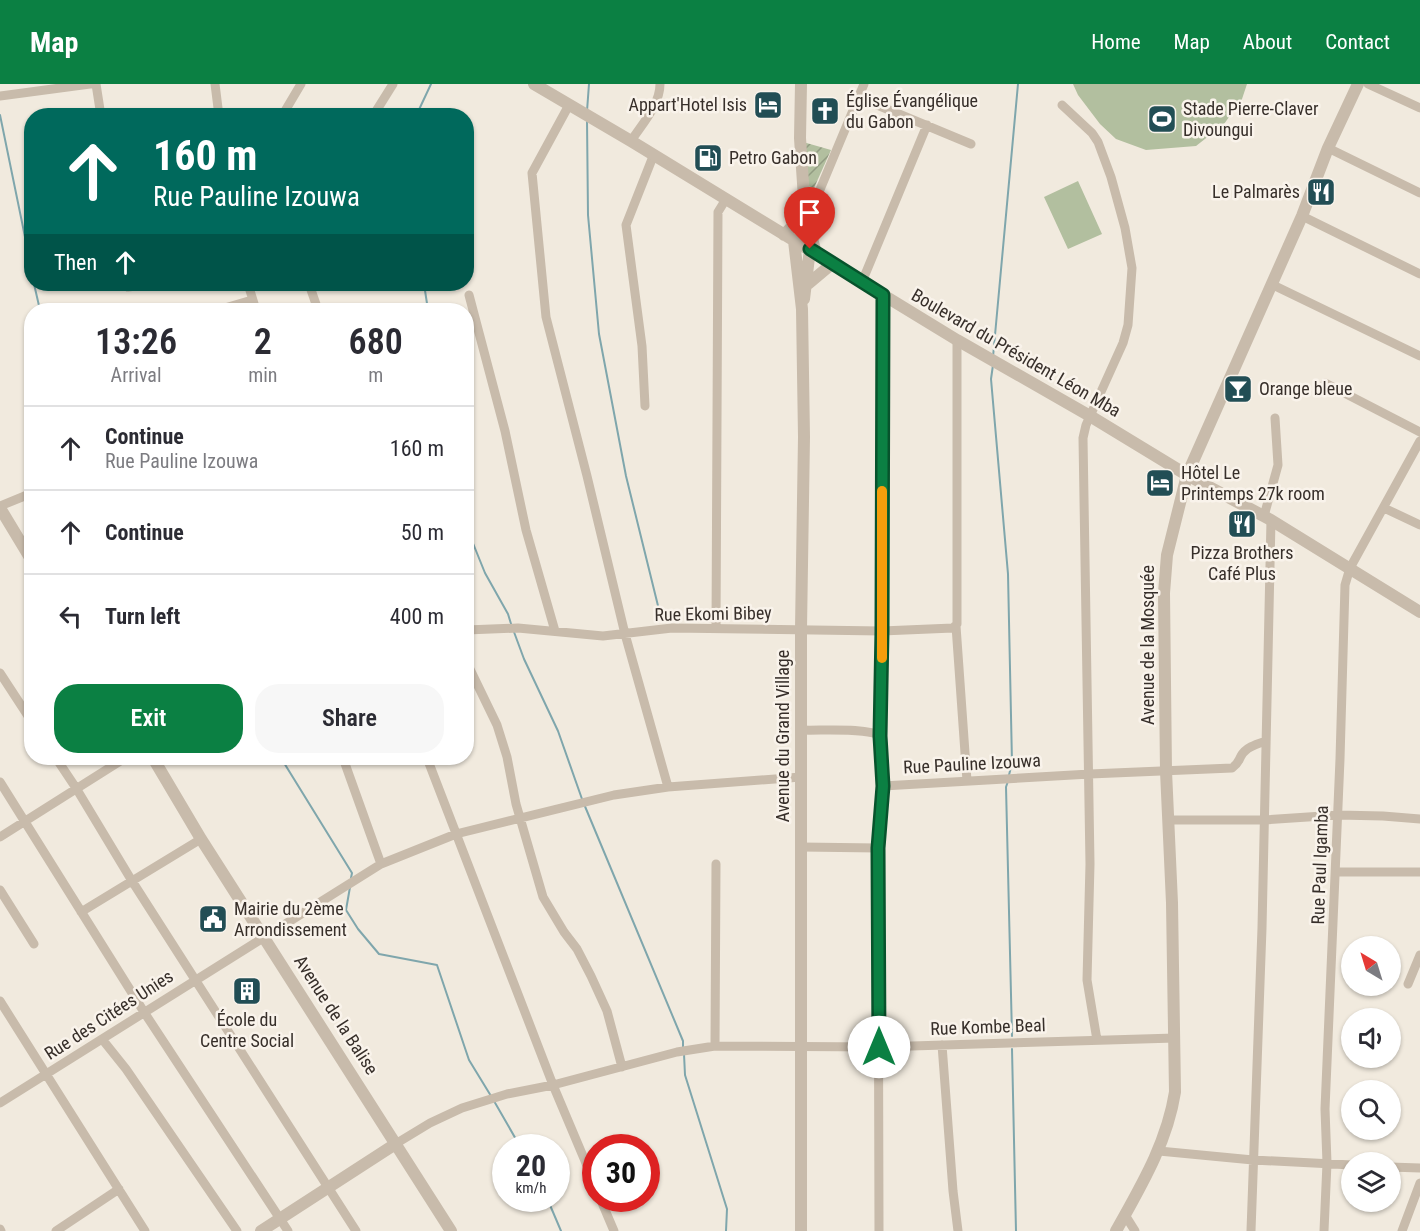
<!DOCTYPE html>
<html lang="en">
<head>
<meta charset="utf-8">
<style>
  :root { --surface:#fff; --page:#f7f7f7; --text:#2b2b33; --muted:#7c7c81; --line:#e1e1e2; --accent:#0b8043 }
  body { margin:0; font-family:"Roboto Condensed",sans-serif; background:var(--page); color:var(--text); height:100vh; display:flex; flex-direction:column; font-size:22px; white-space:nowrap }
  * { box-sizing:border-box; margin:0 }
  p { font-size:20px; color:var(--muted) }
  .icon { flex:none; width:33px; height:33px; fill:none; stroke:currentColor; stroke-width:2; stroke-linecap:round; stroke-linejoin:round }
  .map { position:relative; flex:1; overflow:hidden }
  .side { position:absolute; left:24px; top:219px; width:450px; height:462px; display:flex; flex-direction:column; background:var(--surface); border-radius:24px; box-shadow:0 2px 4px #0004 }
  .side>* { flex:none }
  .hud { position:absolute; left:24px; top:24px; width:450px; height:183px; border-radius:24px; box-shadow:0 2px 4px #0004; background:#00695c; color:#fff; overflow:hidden }
  .needle { width:39px; rotate:322deg }
  .controls { position:absolute; left:1341px; top:852px; display:grid; gap:12px }
  .controls a { display:grid; place-items:center; width:60px; height:60px; border-radius:50%; background:var(--surface); box-shadow:0 2px 4px #0004; font-size:30px }
  .speed { position:absolute; left:492px; top:1050px; display:flex; gap:12px; font-size:30px; font-weight:700; text-align:center }
  .speed>* { display:grid; place-content:center; width:78px; height:78px; border-radius:50%; background:var(--surface); box-shadow:0 2px 4px #0004; line-height:1 }
  .speed small { font-size:15px; font-weight:400 }
  .speed .limit { border:9px solid #d22; background:#fff; color:#111 }
  .pin { position:absolute; display:grid; place-items:center; width:51px; height:51px; color:#fff; margin:-62px -26px; border-radius:50% 50% 50% 0; rotate:-45deg; box-shadow:0 0 6px #0007 }
  .pin .icon { rotate:45deg }
  .me { position:absolute; width:66px; margin:-33px; rotate:0deg; stroke-linejoin:round; filter:drop-shadow(0 0 4px #0008) }
  .turn { display:flex; align-items:center; gap:21px; height:126px; padding:0 30px; font-size:27px }
  .turn .icon { width:78px; height:78px; stroke-width:2.5 }
  .turn b { display:block; font-size:42px; line-height:51px }
  .then { display:flex; align-items:center; height:57px; padding:0 30px; background:#0003; gap:12px; font-size:22px }
  .eta { display:flex; justify-content:space-evenly; align-items:center; height:102px; text-align:center }
  .eta b { font-size:36px; font-weight:600; line-height:42px }
  .primary-button { display:flex; gap:12px; margin-top:auto; padding:12px 30px }
  .primary-button a { flex:1; height:69px; border-radius:24px; background:var(--accent); color:#fff; font-size:24px; font-weight:600; line-height:69px; text-align:center }
  .primary-button a+a { background:var(--page); color:var(--text) }
  ul { padding:0; list-style:none }
  li { display:flex; align-items:center; gap:18px; height:84px; padding:0 30px; border-top:2px solid var(--line) }
  li div { flex:1 }
  li b { display:block; font-size:22px }
  li em { font-style:normal }
  header { display:flex; align-items:center; gap:36px; box-sizing:border-box; height:84px; padding:0 30px; background:var(--accent); color:#fff }
  header strong { font-size:28px }
  nav { display:flex; gap:33px; margin-inline-start:auto; font-size:21px }
  .map>svg:first-child { display:block }
  .green { fill:#b2bf9f }
  .garden { fill:url(#garden-furrows) }
  .lines { fill:none; stroke-linecap:round; stroke-linejoin:round }
  .stream { stroke:#7fa6ac; stroke-width:2 }
  .minor { stroke:#c8bbab; stroke-width:9 }
  .tertiary { stroke:#c8bbab; stroke-width:12 }
  .route-casing { stroke:#07532c; stroke-width:15 }
  .route { stroke:#0b8043; stroke-width:10 }
  .slow { stroke:#f59e0b; stroke-width:10 }
  .labels { text-anchor:middle; stroke-width:5; stroke-linejoin:round; paint-order:stroke }
  .poi-label { font-size:18px; fill:#372f2a; stroke:#f9f3eb; text-anchor:start }
  .street-label { font-size:18px; fill:#372f2a; stroke:#f9f3eb }
</style>
</head>
<body>
<header>
<strong>Map</strong>
<nav><a>Home</a><a>Map</a><a>About</a><a>Contact</a></nav>
</header>
<div class="map">
<svg width="1420" height="1147" viewBox="0 0 1420 1147">
  <defs>
    <pattern id="garden-furrows" width="10" height="10" patternUnits="userSpaceOnUse" patternTransform="scale(1.5)"><rect width="10" height="10" fill="#b2bf9f"/><path d="M-1 1l2-2M0 10L10 0M9 11l2-2" fill="none" stroke="#929c82"/></pattern>
  </defs>
  <rect width="100%" height="100%" fill="#f1eade"/>
  <path class="green" d="M 1073,0 L 1247,0 L 1242,15 L 1224,40 L 1196,62 L 1146,66 L 1116,55 L 1100,40 L 1078,11 Z
    M 1078,97 L 1102,150 L 1068,165 L 1044,113 Z"/>
  <path class="garden" d="M 803,58 L 831,66 L 814,104 L 803,101 Z"/>
  <g class="lines">
    <path class="stream" d="M 587,27 L 589,0
      M 0,31 L 32,187
      M 416,32 L 431,0
      M 587,36 L 588,131 L 599,250 L 626,392 L 662,538
      M 34,200 L 40,226
      M 424,200 L 428,226
      M 993,273 L 1018,0
      M 993,281 L 991,295 L 1008,490 L 1012,679 L 1009,691
      M 466,442 L 485,489 L 508,530 L 512,543
      M 514,548 L 524,575 L 558,647 L 582,715
      M 281,674 L 352,789 L 351,794
      M 1008,697 L 1006,703 L 1012,952
      M 584,720 L 683,957 L 683,965
      M 350,803 L 346,826 L 358,845 L 379,870 L 437,881 L 469,976 L 491,1012
      M 1012,965 L 1016,1147
      M 684,970 L 685,991 L 727,1125 L 726,1147
      M 494,1017 L 521,1064
      M 547,1114 L 561,1147"/>
    <path class="minor" d="M 96,0 L 101,32
      M 215,0 L 219,32
      M 1368,0 L 1420,24
      M 0,12 L 90,0
      M 858,13 L 971,60
      M 569,21 L 532,89 L 546,233 L 587,392 L 625,550 L 668,703
      M 1062,21 L 1092,49 L 1098,58 L 1111,93 L 1125,144 L 1132,184 L 1128,241 L 1123,259 L 1086,341 L 1083,354 L 1090,780 L 1087,896 L 1097,956
      M 282,32 L 301,0
      M 373,32 L 393,0
      M 631,57 C 642,40 660,21 660,0
      M 1328,64 L 1420,109
      M 805,129 L 817,121 L 819,108 L 864,0
      M 1302,132 L 1420,190
      M 862,198 L 927,41
      M 127,200 L 128,203 L 151,200
      M 248,200 L 256,226
      M 309,200 L 318,226
      M 1271,200 L 1420,272
      M 469,211 L 505,347 L 526,446 L 555,547
      M 218,226 L 252,216
      M 1325,299 L 1420,348
      M 645,322 L 642,262 L 626,141 L 654,70
      M 0,422 L 32,409
      M 1384,424 L 1420,441
      M 1264,432 L 1278,381 L 1275,334
      M 956,542 L 967,697
      M 716,544 L 718,128 L 726,115
      M 466,546 L 518,544 L 603,552 L 672,544 L 882,547 L 953,544 L 957,540 L 957,256
      M 466,577 L 497,641 L 507,673 L 516,720 L 543,813 L 564,848 L 577,865 L 591,892 L 607,927 L 622,983
      M 0,589 L 32,638
      M 801,646 C 818,647 868,643 880,652
      M 56,674 L 76,704 L 132,797 L 356,1147
      M 343,674 L 381,780
      M 427,674 L 553,1001 L 596,1103
      M 0,698 L 144,928 L 288,1147
      M 883,702 L 1090,690 L 1232,684 C 1238,680 1238,678 1241,672 C 1246,663 1257,660 1266,657
      M 1168,736 L 1264,736 L 1338,731 L 1383,732 L 1420,735
      M 0,753 L 125,674
      M 801,763 L 878,764
      M 1336,788 L 1420,788
      M 0,806 L 34,860
      M 81,828 L 201,755
      M 1408,900 L 1420,871
      M 0,917 L 145,1147
      M 102,955 L 126,985 L 237,1147
      M 942,961 L 953,1107 L 958,1147
      M 715,962 L 716,780
      M 0,1019 L 381,780 L 456,750 L 614,711 L 668,703 L 801,693
      M 397,1059 L 430,1039 L 462,1024 L 507,1010 L 553,1001 L 677,968 L 715,962 L 879,963 L 1175,954
      M 1159,1067 L 1253,1076 L 1352,1081
      M 1390,1083 L 1420,1084
      M 600,1114 L 614,1147
      M 1125,1131 L 1135,1147
      M 0,1145 L 1,1147
      M 56,1147 L 119,1105
      M 879,1147 L 878,764 L 883,702 L 880,652 L 882,547 L 883,211
      M 1251,1147 L 1262,844 L 1271,436
      M 1324,1147 L 1327,1079 L 1325,1025 L 1340,675 L 1345,501 L 1350,484 L 1420,357
      M 1402,1147 L 1420,1099"/>
    <path class="tertiary" d="M 534,0 L 631,57 L 957,256 L 1090,332 L 1187,391 L 1271,436 L 1420,528
      M 801,0 L 800,54 L 805,129 L 816,169
      M 784,151 L 805,129
      M 794,157 L 802,225 L 804,353 L 801,545 L 801,1147
      M 808,200 L 833,179
      M 804,215 L 810,165
      M 0,424 L 32,477
      M 153,674 L 201,755 L 451,1147
      M 261,1147 L 397,1059
      M 1116,1147 C 1141,1102 1167,1059 1175,1008 L 1172,819 L 1166,687 L 1164,509 L 1167,471 L 1187,391 L 1302,132 L 1328,64 L 1358,0"/>
  </g>
  <g class="lines">
    <g class="route-casing">
      <path id="route" d="M 810,165 L 883,211 L 882,547 L 880,652 L 883,702 L 878,764 L 879,963"/>
    </g>
    <use href="#route" class="route"/>
    <path class="slow" d="M 882,574 L 882,407"/>
  </g>
  <defs>
    <g id="hotel-square" transform="scale(1.5)"><rect x="-9" y="-9" width="18" height="18" rx="4" fill="#224e55" stroke="#f9f3eb"/><path d="M-6-4.5h1.5V1H6V5H4.5V3h-9V5H-6ZM-4 0a1.8 1.8 0 1 1 3.6 0ZM.5 0V-2.5h3Q6-2.5 6 0Z" fill="#fff"/></g>
    <g id="church-square" transform="scale(1.5)"><rect x="-9" y="-9" width="18" height="18" rx="4" fill="#224e55" stroke="#f9f3eb"/><path d="M-1.2-6h2.4v3.5h3.3v2.4h-3.3V6h-2.4V-.1h-3.3v-2.4h3.3Z" fill="#fff"/></g>
    <g id="stadium-square" transform="scale(1.5)"><rect x="-9" y="-9" width="18" height="18" rx="4" fill="#224e55" stroke="#f9f3eb"/><path d="M0-5a6.5 5 0 1 0 0 10a6.5 5 0 1 0 0-10ZM-3.5-1.8h7v3.6h-7Z" fill="#fff"/></g>
    <g id="fuel-square" transform="scale(1.5)"><rect x="-9" y="-9" width="18" height="18" rx="4" fill="#224e55" stroke="#f9f3eb"/><path d="M-5.5-6h7V0h2V4h1.3V-2.5L3-4.5l.8-.8L6-3V5H2.5V1h-1V6h-7ZM-4.2-4.7v3.2H.2V-4.7Z" fill="#fff"/></g>
    <g id="restaurant-square" transform="scale(1.5)"><rect x="-9" y="-9" width="18" height="18" rx="4" fill="#224e55" stroke="#f9f3eb"/><path d="M-5-6h1v4h1v-4h1v4h1v-4h1v5L-1.5 .5V6h-2V.5L-5-1ZM5-6V6H3V1.5H1.5Q1.5-4 5-6Z" fill="#fff"/></g>
    <g id="bar-square" transform="scale(1.5)"><rect x="-9" y="-9" width="18" height="18" rx="4" fill="#224e55" stroke="#f9f3eb"/><path d="M-6-5H6L.8 .8V4.5H3.5V6h-7V4.5H-.8V.8Z" fill="#fff"/></g>
    <g id="civic-square" transform="scale(1.5)"><rect x="-9" y="-9" width="18" height="18" rx="4" fill="#224e55" stroke="#f9f3eb"/><path d="M-.6-6.5H3V-4.5H.6V-3L4-1V1h2V6H-6V1h2V-1L-.6-3ZM-1.2 2.5V6h2.4V2.5Z" fill="#fff"/></g>
    <g id="building-square" transform="scale(1.5)"><rect x="-9" y="-9" width="18" height="18" rx="4" fill="#224e55" stroke="#f9f3eb"/><path d="M-4-6H4V6H1V3H-1V6H-4ZM-2.5-4.3h1.7v1.8h-1.7ZM.8-4.3h1.7v1.8H.8ZM-2.5-1h1.7V.8h-1.7ZM.8-1h1.7V.8H.8Z" fill="#fff"/></g>
  </defs>
  <g fill-rule="evenodd">
    <use href="#hotel-square" x="768" y="21"/>
    <use href="#church-square" x="825" y="27"/>
    <use href="#stadium-square" x="1162" y="35"/>
    <use href="#fuel-square" x="708" y="74"/>
    <use href="#restaurant-square" x="1321" y="108"/>
    <use href="#bar-square" x="1238" y="305"/>
    <use href="#hotel-square" x="1160" y="399"/>
    <use href="#restaurant-square" x="1242" y="440"/>
    <use href="#civic-square" x="213" y="835"/>
    <use href="#building-square" x="247" y="907"/>
  </g>
  <g class="labels">
    <g class="poi-label">
      <text x="846" y="23">Église Évangélique<tspan x="846" dy="21">du Gabon</tspan></text>
      <text x="747" y="27" text-anchor="end">Appart'Hotel Isis</text>
      <text x="1183" y="31">Stade Pierre-Claver<tspan x="1183" dy="21">Divoungui</tspan></text>
      <text x="729" y="80">Petro Gabon</text>
      <text x="1300" y="114" text-anchor="end">Le Palmarès</text>
      <text x="1259" y="311">Orange bleue</text>
      <text x="1181" y="395">Hôtel Le<tspan x="1181" dy="21">Printemps 27k room</tspan></text>
      <text x="1242" y="475" text-anchor="middle">Pizza Brothers<tspan x="1242" dy="21">Café Plus</tspan></text>
      <text x="234" y="831">Mairie du 2ème<tspan x="234" dy="21">Arrondissement</tspan></text>
      <text x="247" y="942" text-anchor="middle">École du<tspan x="247" dy="21">Centre Social</tspan></text>
    </g>
    <g class="street-label">
      <text transform="translate(1016 269) rotate(30)" y="6">Boulevard du Président Léon Mba</text>
      <text transform="translate(713 530) rotate(-1)" y="6">Rue Ekomi Bibey</text>
      <text transform="translate(1148 561) rotate(-90)" y="6">Avenue de la Mosquée</text>
      <text transform="translate(783 652) rotate(-90)" y="6">Avenue du Grand Village</text>
      <text transform="translate(972 680) rotate(-3)" y="6">Rue Pauline Izouwa</text>
      <text transform="translate(1320 781) rotate(-88)" y="6">Rue Paul Igamba</text>
      <text transform="translate(109 931) rotate(-33)" y="6">Rue des Citées Unies</text>
      <text transform="translate(336 931) rotate(57)" y="6">Avenue de la Balise</text>
      <text transform="translate(988 943) rotate(-2)" y="6">Rue Kombe Beal</text>
    </g>
  </g>
</svg>
<div class="controls">
<a><svg class="needle" viewBox="-14 -14 28 28"><path d="M0-13l5 13h-10z" fill="#e53935"/><path d="M0 13l5-13h-10z" fill="#7c7c81"/></svg></a>
<a><svg class="icon" aria-label="sound" viewBox="0 0 24 24"><path d="M4 9h4l5-4v14l-5-4H4zM17 9q2 3 0 6"/></svg></a>
<a><svg class="icon" aria-label="search" viewBox="0 0 24 24"><circle cx="10" cy="10" r="6"/><path d="M15 15l6 6"/></svg></a>
<a><svg class="icon" aria-label="layers" viewBox="0 0 24 24"><path d="M12 4l9 5-9 5-9-5zM3 14l9 5 9-5"/></svg></a>
</div>
<div class="speed"><div>20<small>km/h</small></div><div class="limit">30</div></div>
<div class="pin" style="left:810px;top:165px;background:#d93025"><svg class="icon" aria-label="arrive" viewBox="0 0 24 24"><path d="M6 21V4h12l-3 4 3 4H6"/></svg></div>
<svg class="me" style="left:879px;top:963px" viewBox="-20 -20 40 40"><circle r="19" fill="#fff"/><path d="M0-13L10 11 0 6-10 11z" fill="#0b8043"/></svg>
<div class="hud">
<div class="turn"><svg class="icon" aria-label="ahead" viewBox="0 0 24 24"><path d="M12 20V5M6 11l6-6 6 6"/></svg><div><b>160 m</b>Rue Pauline Izouwa</div></div>
<div class="then">Then<svg class="icon" aria-label="ahead" viewBox="0 0 24 24"><path d="M12 20V5M6 11l6-6 6 6"/></svg></div>
</div>
<section class="side">
<div class="eta">
<div><b>13:26</b><p>Arrival</p></div>
<div><b>2</b><p>min</p></div>
<div><b>680</b><p>m</p></div>
</div>
<ul>
<li><svg class="icon" aria-label="ahead" viewBox="0 0 24 24"><path d="M12 20V5M6 11l6-6 6 6"/></svg><div><b>Continue</b><p>Rue Pauline Izouwa</p></div><em>160 m</em></li>
<li><svg class="icon" aria-label="ahead" viewBox="0 0 24 24"><path d="M12 20V5M6 11l6-6 6 6"/></svg><div><b>Continue</b></div><em>50 m</em></li>
<li><svg class="icon" aria-label="left" viewBox="0 0 24 24"><path d="M17 20v-9H6M10 6l-5 5 5 5"/></svg><div><b>Turn left</b></div><em>400 m</em></li>
</ul>
<div class="primary-button"><a>Exit</a><a>Share</a></div>
</section>
</div>
</body>
</html>
